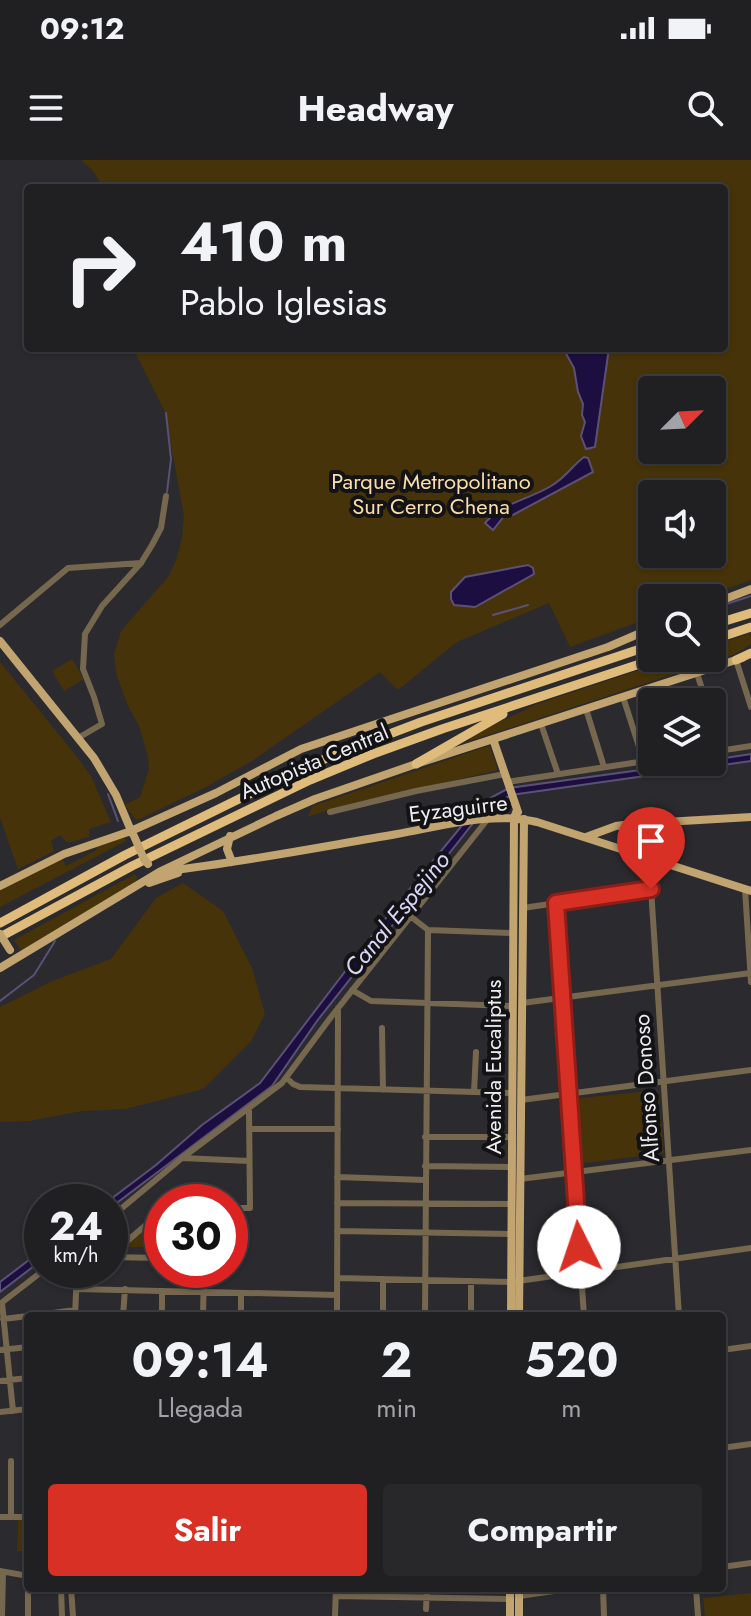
<!DOCTYPE html>
<html lang="es">
<head>
<meta charset="utf-8">
<style>
  :root { --surface:#202023; --page:#28282b; --text:#f1f3f6; --muted:#a2a3a6; --line:#3d3e41; --accent:#d93025 }
  body { margin:0; font-family:Jost,sans-serif; background:var(--page); color:var(--text); height:100vh; display:flex; flex-direction:column; font-size:30px; white-space:nowrap }
  * { box-sizing:border-box; margin:0 }
  p { font-size:26px; color:var(--muted) }
  .icon { flex:none; width:44px; height:44px; fill:none; stroke:currentColor; stroke-width:2; stroke-linecap:round; stroke-linejoin:round }
  .map { position:relative; flex:1; overflow:hidden }
  .panel { position:absolute; left:24px; top:1152px; width:702px; height:280px; display:flex; flex-direction:column; background:var(--surface); border-radius:8px; box-shadow:0 2px 6px #0004,0 0 0 2px var(--line) }
  .panel>* { flex:none }
  .guide { position:absolute; left:24px; top:24px; width:704px; height:168px; border-radius:8px; box-shadow:0 2px 6px #0004,0 0 0 2px var(--line); background:#202023; color:var(--text); overflow:hidden }
  .needle { width:52px; rotate:66deg }
  .buttons { position:absolute; left:638px; top:216px; display:grid; gap:16px }
  .buttons a { display:grid; place-items:center; width:88px; height:88px; border-radius:8px; background:var(--surface); box-shadow:0 2px 6px #0004,0 0 0 2px var(--line); font-size:40px }
  .speed { position:absolute; left:24px; top:1024px; display:flex; gap:16px; font-size:40px; font-weight:700; text-align:center }
  .speed>* { display:grid; place-content:center; width:104px; height:104px; border-radius:50%; background:var(--surface); box-shadow:0 2px 6px #0004,0 0 0 2px var(--line); line-height:1 }
  .speed small { font-size:20px; font-weight:400 }
  .speed .limit { border:12px solid #d22; background:#fff; color:#111 }
  .pin { position:absolute; display:grid; place-items:center; width:68px; height:68px; color:#fff; margin:-82px -34px; border-radius:50% 50% 50% 0; rotate:-45deg; box-shadow:0 0 8px #0007 }
  .pin .icon { rotate:45deg }
  .me { position:absolute; width:88px; margin:-44px; rotate:356deg; stroke-linejoin:round; filter:drop-shadow(0 0 6px #0008) }
  .turn { display:flex; align-items:center; gap:28px; height:168px; padding:0 24px; font-size:36px }
  .turn .icon { width:104px; height:104px; stroke-width:2.5 }
  .turn b { display:block; font-size:56px; line-height:68px }
  .eta { display:flex; justify-content:space-evenly; align-items:center; height:136px; text-align:center }
  .eta b { font-size:48px; font-weight:700; line-height:56px }
  .cta { display:flex; gap:16px; margin-top:auto; padding:16px 24px }
  .cta a { flex:1; height:92px; border-radius:8px; background:var(--accent); color:#fff; font-size:32px; font-weight:700; line-height:92px; text-align:center }
  .cta a+a { background:var(--page); color:var(--text) }
  .status { display:flex; justify-content:space-between; align-items:center; height:56px; padding:0 40px; background:var(--surface); direction:ltr }
  .status svg { height:22px; fill:currentColor }
  header { display:flex; justify-content:space-between; align-items:center; height:104px; padding:0 24px; background:var(--surface); font-size:36px; font-weight:700 }
  .map>svg:first-child { display:block }
  .green { fill:#473309; fill-rule:evenodd }
  .water { fill:#1c0e41; stroke:#5b5176; stroke-width:2 }
  .lines { fill:none; stroke-linecap:round; stroke-linejoin:round }
  .stream { stroke:#5b5176; stroke-width:2 }
  .minor { stroke:#76684f; stroke-width:6 }
  .major { stroke:#c1a470; stroke-width:8 }
  .highway { stroke:#dfbc7c; stroke-width:9 }
  .major-bridge { stroke:#c1a470; stroke-width:8 }
  .route-casing { stroke:#8d1f18; stroke-width:20 }
  .route { stroke:#d93025; stroke-width:14 }
  .labels { text-anchor:middle; stroke-width:8; stroke-linejoin:round; paint-order:stroke }
  .park-label { font-size:22px; fill:#fadeab; stroke:#131315 }
  .street-label { font-size:22px; fill:#eeeef1; stroke:#131315 }
  .water-label { font-size:24px; font-style:italic; fill:#dad6fa; stroke:#131315 }
</style>
</head>
<body>
<div class="status"><b>09:12</b><svg viewBox="0 0 49 12"><path d="M0 12V9h3v3zM5 12V6h3v6zM10 12V3h3v9zM15 12V0h3v12zM26 1h20v11H26zM47 4h2v5h-2z"/></svg></div>
<header><svg class="icon" aria-label="menu" viewBox="0 0 24 24"><path d="M4 6h16M4 12h16M4 18h16"/></svg>Headway<svg class="icon" aria-label="search" viewBox="0 0 24 24"><circle cx="10" cy="10" r="6"/><path d="M15 15l6 6"/></svg></header>
<div class="map">
<svg width="751" height="1456" viewBox="0 0 751 1456">
  <rect width="100%" height="100%" fill="#2b2a2f"/>
  <path class="green" d="M 81,0 L 751,0 L 751,420 L 703,438 L 652,438 L 652,457 L 570,487 L 549,443 L 457,482 L 398,530 L 380,512 L 252,601 L 204,628 L 140,659 L 135,659 L 125,645 L 140,637 L 149,609 L 148,597 L 139,566 L 128,546 L 116,513 L 114,494 L 121,471 L 168,417 L 176,401 L 182,378 L 184,356 L 165,252 L 133,188 L 724,188 L 724,28 L 104,28 L 93,11 ZM 652,230 L 712,230 L 712,290 L 652,290 ZM 652,334 L 712,334 L 712,394 L 652,394 Z
    M 751,473 L 751,484 L 735,494 L 470,581 L 469,577 L 537,544 L 676,498 L 712,498 L 712,486 Z
    M 72,499 L 84,519 L 64,531 L 52,511 Z
    M 0,502 L 74,593 L 91,616 L 111,662 L 89,669 L 89,677 L 72,682 L 66,682 L 60,675 L 51,681 L 54,691 L 18,709 L 0,658 Z
    M 488,586 L 490,587 L 498,610 L 332,649 L 307,657 L 313,646 Z
    M 124,677 L 126,681 L 0,747 L 0,728 L 61,697 L 66,706 L 97,690 L 95,684 Z
    M 135,714 L 137,717 L 134,724 L 22,792 L 14,780 Z
    M 183,723 L 223,751 L 252,808 L 265,854 L 251,881 L 203,929 L 126,949 L 82,951 L 29,961 L 0,962 L 0,847 L 50,822 L 111,799 L 156,738 Z
    M 658,930 L 664,993 L 578,1004 L 572,939 Z
    M 158,1057 L 160,1059 L 160,1087 L 124,1087 Z
    M 18,1358 L 28,1358 L 28,1412 L 23,1411 L 23,1391 L 17,1391 Z
    M 751,1433 L 751,1456 L 705,1456 L 703,1438 Z"/>
  <path class="water" d="M 563,188 L 609,188 L 595,287 L 586,289 L 581,276 L 585,262 L 582,255 L 583,244 L 578,232 L 574,208 Z
    M 584,297 L 588,298 L 593,312 L 509,357 L 505,355 L 493,370 L 485,363 C 502,343 530,339 551,326 C 565,318 572,306 584,297 Z
    M 528,405 L 533,408 L 534,414 L 475,447 L 454,445 L 451,439 L 451,432 L 465,417 Z
    M 751,594 L 751,601 L 511,635 L 494,644 L 474,662 L 317,861 L 272,926 L 110,1048 L 110,1042 L 107,1042 L 156,1005 L 202,965 L 260,923 L 385,759 L 464,663 L 492,637 L 509,628 L 699,602 L 712,602 L 712,600 Z
    M 42,1090 L 42,1100 L 0,1132 L 0,1122 Z"/>
  <g class="lines">
    <path class="stream" d="M 166,253 L 171,299 L 167,332
      M 720,446 L 751,436
      M 493,455 L 528,445
      M 108,634 L 118,661
      M 0,841 L 34,815 L 55,781"/>
    <path class="minor" d="M 0,465 L 68,408 L 141,403
      M 736,500 L 751,547
      M 697,513 L 706,542
      M 660,525 L 665,542
      M 623,537 L 644,602
      M 586,549 L 604,607
      M 712,562 L 721,591
      M 541,564 L 558,614
      M 78,578 L 102,564 L 94,537 L 83,509 L 85,474 L 102,446 L 141,403 L 152,385 L 161,368 L 166,336
      M 712,592 L 751,586
      M 507,622 L 652,600
      M 330,652 L 416,631 L 505,614
      M 649,698 L 679,1156
      M 745,729 L 751,822
      M 556,743 L 584,1156
      M 523,748 L 651,729
      M 410,756 L 428,770 L 512,773
      M 352,830 L 371,841 L 512,846
      M 522,843 L 751,813
      M 382,868 L 383,930
      M 287,918 L 293,924 L 300,927 L 511,933
      M 474,932 L 476,892
      M 521,940 L 751,910
      M 249,969 L 338,969
      M 425,977 L 511,977
      M 182,998 L 249,1001
      M 425,1006 L 510,1007
      M 337,1017 L 425,1020
      M 520,1019 L 751,990
      M 337,1043 L 510,1044
      M 230,1048 L 250,1048 L 249,948
      M 110,1058 L 182,998 L 282,923 L 331,857 L 487,660
      M 337,1071 L 510,1074
      M 162,1085 L 162,1075
      M 230,1091 L 243,1091
      M 110,1096 L 162,1051
      M 110,1097 L 161,1098
      M 337,1118 L 511,1122 L 751,1088
      M 383,1119 L 383,1156
      M 76,1129 L 337,1135
      M 241,1133 L 241,1156
      M 2,1143 L 13,1251
      M 0,1144 L 44,1110
      M 30,1156 L 75,1150
      M 75,1156 L 77,1110
      M 123,1156 L 125,1129
      M 162,1156 L 162,1131
      M 203,1156 L 204,1110
      M 337,1156 L 338,848
      M 425,1156 L 428,770
      M 471,1156 L 471,1121
      M 3,1159 L 28,1156
      M 0,1190 L 28,1187
      M 722,1190 L 751,1186
      M 0,1221 L 28,1218
      M 0,1252 L 28,1249
      M 722,1288 L 751,1284
      M 0,1357 L 28,1357
      M 11,1357 L 11,1301
      M 722,1407 L 751,1403
      M 0,1411 L 28,1416
      M 61,1428 L 62,1456
      M 71,1428 L 73,1456
      M 603,1428 L 604,1456
      M 696,1428 L 698,1456
      M 336,1436 L 510,1439
      M 519,1436 L 575,1428
      M 426,1449 L 427,1428
      M 2,1456 L 3,1412
      M 28,1456 L 28,1428
      M 335,1456 L 336,1428"/>
    <path class="major" d="M 712,444 L 751,429
      M 0,481 L 94,598 L 116,635 L 132,673
      M 493,579 L 518,652
      M 230,676 L 227,689 L 232,702
      M 586,677 L 616,666 L 631,664 L 751,657
      M 166,711 C 244,702 320,687 397,674 C 442,666 493,651 537,662 L 751,731
      M 149,723 L 178,713
      M 0,726 L 64,694 L 131,671 L 216,633 L 301,589 L 608,487 L 652,468
      M 0,808 L 161,711 L 276,656 L 315,639 L 416,604 L 742,498
      M 511,1156 L 514,658 L 517,650
      M 519,1156 L 524,659
      M 510,1456 L 510,1428
      M 519,1456 L 519,1428"/>
    <path class="highway" d="M 712,465 L 751,453
      M 712,480 L 751,467
      M 736,500 L 751,493
      M 416,604 L 503,554
      M 0,763 L 125,695 L 243,637 L 329,597 L 421,562 L 652,485
      M 0,777 L 132,706 L 310,620 L 373,594 L 442,569 L 658,498"/>
    <path class="major-bridge" d="M 134,676 L 144,699 L 148,704
      M 0,774 L 10,790"/>
  </g>
  <g class="lines">
    <g class="route-casing">
      <path id="route" d="M 579,1087 L 556,743 L 651,729"/>
    </g>
    <use href="#route" class="route"/>
  </g>
  <g class="labels">
    <g class="park-label">
      <text x="431" y="329">Parque Metropolitano<tspan x="431" dy="25">Sur Cerro Chena</tspan></text>
    </g>
    <g class="street-label">
      <text transform="translate(314 601) rotate(-23)" y="8">Autopista Central</text>
      <text transform="translate(458 648) rotate(-7)" y="8">Eyzaguirre</text>
      <text transform="translate(493 907) rotate(-90)" y="8">Avenida Eucaliptus</text>
      <text transform="translate(646 928) rotate(-94)" y="8">Alfonso Donoso</text>
    </g>
    <g class="water-label">
      <text transform="translate(397 754) rotate(-51)" y="8">Canal Espejino</text>
    </g>
  </g>
</svg>
<div class="buttons">
<a><svg class="needle" viewBox="-14 -14 28 28"><path d="M0-13l5 13h-10z" fill="#e53935"/><path d="M0 13l5-13h-10z" fill="#a2a3a6"/></svg></a>
<a><svg class="icon" aria-label="sound" viewBox="0 0 24 24"><path d="M4 9h4l5-4v14l-5-4H4zM17 9q2 3 0 6"/></svg></a>
<a><svg class="icon" aria-label="search" viewBox="0 0 24 24"><circle cx="10" cy="10" r="6"/><path d="M15 15l6 6"/></svg></a>
<a><svg class="icon" aria-label="layers" viewBox="0 0 24 24"><path d="M12 4l9 5-9 5-9-5zM3 14l9 5 9-5"/></svg></a>
</div>
<div class="speed"><div>24<small>km/h</small></div><div class="limit">30</div></div>
<div class="pin" style="left:651px;top:729px;background:#d93025"><svg class="icon" aria-label="arrive" viewBox="0 0 24 24"><path d="M6 21V4h12l-3 4 3 4H6"/></svg></div>
<svg class="me" style="left:579px;top:1087px" viewBox="-20 -20 40 40"><circle r="19" fill="#fff"/><path d="M0-13L10 11 0 6-10 11z" fill="#d93025"/></svg>
<div class="guide">
<div class="turn"><svg class="icon" aria-label="right" viewBox="0 0 24 24"><path d="M7 20v-9h11M14 6l5 5-5 5"/></svg><div><b>410 m</b>Pablo Iglesias</div></div>
</div>
<section class="panel">
<div class="eta">
<div><b>09:14</b><p>Llegada</p></div>
<div><b>2</b><p>min</p></div>
<div><b>520</b><p>m</p></div>
</div>
<div class="cta"><a>Salir</a><a>Compartir</a></div>
</section>
</div>
</body>
</html>
